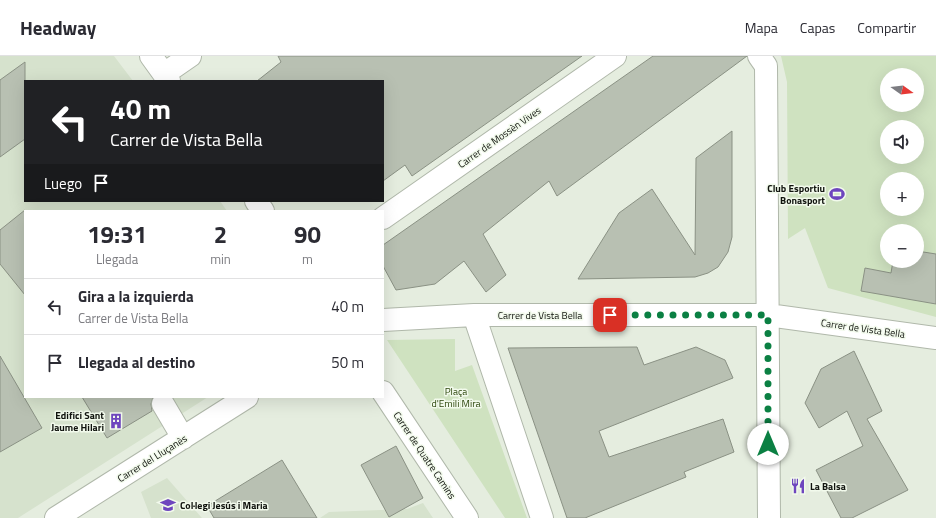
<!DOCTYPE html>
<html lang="es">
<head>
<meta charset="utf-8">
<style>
  :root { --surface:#fff; --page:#f2f2f3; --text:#2b2b33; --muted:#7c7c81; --line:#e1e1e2 }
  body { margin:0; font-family:"Titillium Web",sans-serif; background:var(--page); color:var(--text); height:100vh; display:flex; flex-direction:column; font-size:15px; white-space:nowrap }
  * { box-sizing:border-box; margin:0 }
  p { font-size:13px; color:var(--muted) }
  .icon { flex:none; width:22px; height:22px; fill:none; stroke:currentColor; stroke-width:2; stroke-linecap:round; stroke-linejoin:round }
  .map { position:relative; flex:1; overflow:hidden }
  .details { position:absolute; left:24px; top:154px; width:360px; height:188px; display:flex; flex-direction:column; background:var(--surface); border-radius:0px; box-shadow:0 4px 16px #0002 }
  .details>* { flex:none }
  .banner { position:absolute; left:24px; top:24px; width:360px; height:122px; border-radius:0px; box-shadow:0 4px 16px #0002; background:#202124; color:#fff; overflow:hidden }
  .needle { width:26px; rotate:104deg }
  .tools { position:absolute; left:880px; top:12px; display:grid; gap:8px }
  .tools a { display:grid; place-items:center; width:44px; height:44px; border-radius:50%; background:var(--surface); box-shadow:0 4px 16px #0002; font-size:20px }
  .pin { position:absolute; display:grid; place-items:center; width:34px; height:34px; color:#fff; margin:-17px; border-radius:8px; box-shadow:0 2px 6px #0006 }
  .me { position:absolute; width:44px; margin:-22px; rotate:0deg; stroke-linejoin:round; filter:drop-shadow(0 0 3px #0008) }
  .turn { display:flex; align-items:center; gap:14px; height:84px; padding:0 20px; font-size:18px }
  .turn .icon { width:52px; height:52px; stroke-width:2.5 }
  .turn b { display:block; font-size:28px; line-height:34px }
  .then { display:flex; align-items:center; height:38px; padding:0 20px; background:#0003; gap:8px; font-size:15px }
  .eta { display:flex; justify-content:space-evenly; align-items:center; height:68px; text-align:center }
  .eta b { font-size:24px; font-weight:700; line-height:28px }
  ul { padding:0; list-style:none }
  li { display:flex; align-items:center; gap:12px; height:56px; padding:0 20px; border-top:1px solid var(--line) }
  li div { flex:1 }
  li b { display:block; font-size:15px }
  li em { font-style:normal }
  header { display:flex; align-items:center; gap:24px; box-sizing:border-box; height:56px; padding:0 20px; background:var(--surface); border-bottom:1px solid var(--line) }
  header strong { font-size:19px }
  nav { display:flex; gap:22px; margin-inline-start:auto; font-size:14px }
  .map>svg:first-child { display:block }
  .built { fill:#d6e2cd }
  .green { fill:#cfe2c0; fill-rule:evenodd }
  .building { fill:#b8c0b2; stroke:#8a9184 }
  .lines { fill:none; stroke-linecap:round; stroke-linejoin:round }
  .minor-casing { stroke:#b0b8aa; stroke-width:24 }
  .minor { stroke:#fff; stroke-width:22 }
  .route { stroke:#0b8043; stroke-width:7; stroke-dasharray:0 12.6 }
  .labels { text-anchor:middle; stroke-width:3; stroke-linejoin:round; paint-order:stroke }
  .street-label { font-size:10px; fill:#10130e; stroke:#f2faec }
  .poi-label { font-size:10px; font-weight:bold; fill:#10130e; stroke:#f2faec; text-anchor:end }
  .park-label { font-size:10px; fill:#294308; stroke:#f2faec }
</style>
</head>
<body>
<header>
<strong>Headway</strong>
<nav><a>Mapa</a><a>Capas</a><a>Compartir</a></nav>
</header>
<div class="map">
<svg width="936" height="462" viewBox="0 0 936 462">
  <rect width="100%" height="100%" fill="#e5eddf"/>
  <path class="built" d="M 0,0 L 114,0 L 133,25 L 25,25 L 25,145 L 220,145 L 227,155 L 25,155 L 25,341 L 208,341 L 18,462 L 0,462 Z
    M 167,422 L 202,462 L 151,462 L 141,436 Z
    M 423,447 L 433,462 L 320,462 L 329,456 L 407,453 Z"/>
  <path class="green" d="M 781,0 L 936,0 L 936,261 L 828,232 L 805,172 L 788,183 L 787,26 ZM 887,19 L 917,19 L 917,49 L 887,49 ZM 887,71 L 917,71 L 917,101 L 887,101 ZM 887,123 L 917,123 L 917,153 L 887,153 ZM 887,175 L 917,175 L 917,205 L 887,205 Z
    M 455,283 L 455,315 L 472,309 L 527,462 L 505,462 L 387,284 Z"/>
  <path class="building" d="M 278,0 L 582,0 L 412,120 L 405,109 L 383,125 L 383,25 L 257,25 L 281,6 Z
    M 653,0 L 747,0 L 557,140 L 549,125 L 483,178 L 506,219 L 486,236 L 464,205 L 435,228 L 396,234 L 383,210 L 383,189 Z
    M 25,6 L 25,83 L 0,101 L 0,24 Z
    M 732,75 L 732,181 L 728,196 L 718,211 L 708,217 L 695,221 L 578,223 L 619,157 L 652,133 L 695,199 L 696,102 Z
    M 25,154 L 25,239 L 0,208 L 0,174 Z
    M 917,195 L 936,198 L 936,248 L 861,235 L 865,212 L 891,217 L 893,205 L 917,205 Z
    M 637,291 L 644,309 L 696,291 L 725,304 L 733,322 L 599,375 L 609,401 L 723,363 L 734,396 L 684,416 L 686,421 L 585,462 L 567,462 L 508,292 Z
    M 854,295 L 882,355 L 867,363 L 908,434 L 852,462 L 841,462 L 816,414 L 863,390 L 847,355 L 819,372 L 805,347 L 821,313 Z
    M 0,300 L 42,372 L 0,396 Z
    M 82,341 L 153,341 L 151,348 L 152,355 L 107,382 Z
    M 396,390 L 423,442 L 389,461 L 361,409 Z
    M 282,404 L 317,462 L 214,462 L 207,450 Z"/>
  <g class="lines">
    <g class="minor-casing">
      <path id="minor" d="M 151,0 L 169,25
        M 759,0 L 766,10 L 769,462
        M 164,18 L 190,0
        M 256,145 L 263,155
        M 383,162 L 615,0
        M 474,259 L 542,462
        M 383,264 L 474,259 L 768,259 L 936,282
        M 383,336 L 467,462
        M 163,348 L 183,382
        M 56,462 L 247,341"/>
    </g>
    <use href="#minor" class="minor"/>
  </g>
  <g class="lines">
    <path class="route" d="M 610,259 L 768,259 L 768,388"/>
  </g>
  <defs>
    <g id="stadium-bare" transform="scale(1.2)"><path d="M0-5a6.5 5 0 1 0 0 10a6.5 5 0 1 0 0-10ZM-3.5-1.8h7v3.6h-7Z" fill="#6e46be" stroke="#f2faec" stroke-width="2.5" paint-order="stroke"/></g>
    <g id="building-bare" transform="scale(1.2)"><path d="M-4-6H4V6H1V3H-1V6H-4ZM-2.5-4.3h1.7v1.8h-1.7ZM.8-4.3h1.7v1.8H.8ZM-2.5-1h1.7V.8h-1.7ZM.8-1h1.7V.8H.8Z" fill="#6e46be" stroke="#f2faec" stroke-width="2.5" paint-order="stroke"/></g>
    <g id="restaurant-bare" transform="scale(1.2)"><path d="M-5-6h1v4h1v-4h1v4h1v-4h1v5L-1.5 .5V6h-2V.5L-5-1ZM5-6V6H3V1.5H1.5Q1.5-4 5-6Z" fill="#6e46be" stroke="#f2faec" stroke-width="2.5" paint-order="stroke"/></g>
    <g id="school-bare" transform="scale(1.2)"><path d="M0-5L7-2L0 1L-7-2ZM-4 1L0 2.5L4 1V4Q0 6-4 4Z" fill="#6e46be" stroke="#f2faec" stroke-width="2.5" paint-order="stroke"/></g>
  </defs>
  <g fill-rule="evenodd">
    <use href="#stadium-bare" x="837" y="138"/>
    <use href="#building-bare" x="116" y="365"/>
    <use href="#restaurant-bare" x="798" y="430"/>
    <use href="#school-bare" x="168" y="449"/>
  </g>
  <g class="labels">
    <g class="street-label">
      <text transform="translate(499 81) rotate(-35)" y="4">Carrer de Mossèn Vives</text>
      <text x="540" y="263">Carrer de Vista Bella</text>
      <text transform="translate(863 272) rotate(8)" y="4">Carrer de Vista Bella</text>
      <text transform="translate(425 399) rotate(56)" y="4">Carrer de Quatre Camins</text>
      <text transform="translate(152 402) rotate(-32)" y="4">Carrer del Lluçanès</text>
    </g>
    <g class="poi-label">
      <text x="825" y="136">Club Esportiu<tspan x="825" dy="12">Bonasport</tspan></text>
      <text x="104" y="363">Edifici Sant<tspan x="104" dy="12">Jaume Hilari</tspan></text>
      <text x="810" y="434" text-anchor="start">La Balsa</text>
      <text x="180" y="453" text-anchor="start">Col·legi Jesús i Maria</text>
    </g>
    <g class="park-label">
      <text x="456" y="339">Plaça<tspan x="456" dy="12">d'Emili Mira</tspan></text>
    </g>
  </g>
</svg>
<div class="tools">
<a><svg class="needle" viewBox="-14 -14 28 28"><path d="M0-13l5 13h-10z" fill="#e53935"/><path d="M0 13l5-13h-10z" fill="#7c7c81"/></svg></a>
<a><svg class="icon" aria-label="sound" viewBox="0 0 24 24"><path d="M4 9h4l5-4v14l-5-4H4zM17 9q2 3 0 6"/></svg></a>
<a>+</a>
<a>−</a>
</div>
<div class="pin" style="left:610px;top:259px;background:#d93025"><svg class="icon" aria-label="arrive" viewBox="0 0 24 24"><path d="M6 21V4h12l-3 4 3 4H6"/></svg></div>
<svg class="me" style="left:768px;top:388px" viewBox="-20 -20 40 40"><circle r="19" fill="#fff"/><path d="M0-13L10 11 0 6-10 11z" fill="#0b8043"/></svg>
<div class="banner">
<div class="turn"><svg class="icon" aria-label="left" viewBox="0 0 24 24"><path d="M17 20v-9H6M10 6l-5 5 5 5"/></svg><div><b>40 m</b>Carrer de Vista Bella</div></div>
<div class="then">Luego<svg class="icon" aria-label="arrive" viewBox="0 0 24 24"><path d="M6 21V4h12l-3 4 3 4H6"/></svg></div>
</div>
<section class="details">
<div class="eta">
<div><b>19:31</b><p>Llegada</p></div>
<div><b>2</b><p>min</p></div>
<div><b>90</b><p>m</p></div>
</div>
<ul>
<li><svg class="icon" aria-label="left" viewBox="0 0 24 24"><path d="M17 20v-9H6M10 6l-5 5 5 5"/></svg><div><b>Gira a la izquierda</b><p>Carrer de Vista Bella</p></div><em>40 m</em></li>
<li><svg class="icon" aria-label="arrive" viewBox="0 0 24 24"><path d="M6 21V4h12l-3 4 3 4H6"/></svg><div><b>Llegada al destino</b></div><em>50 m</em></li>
</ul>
</section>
</div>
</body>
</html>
